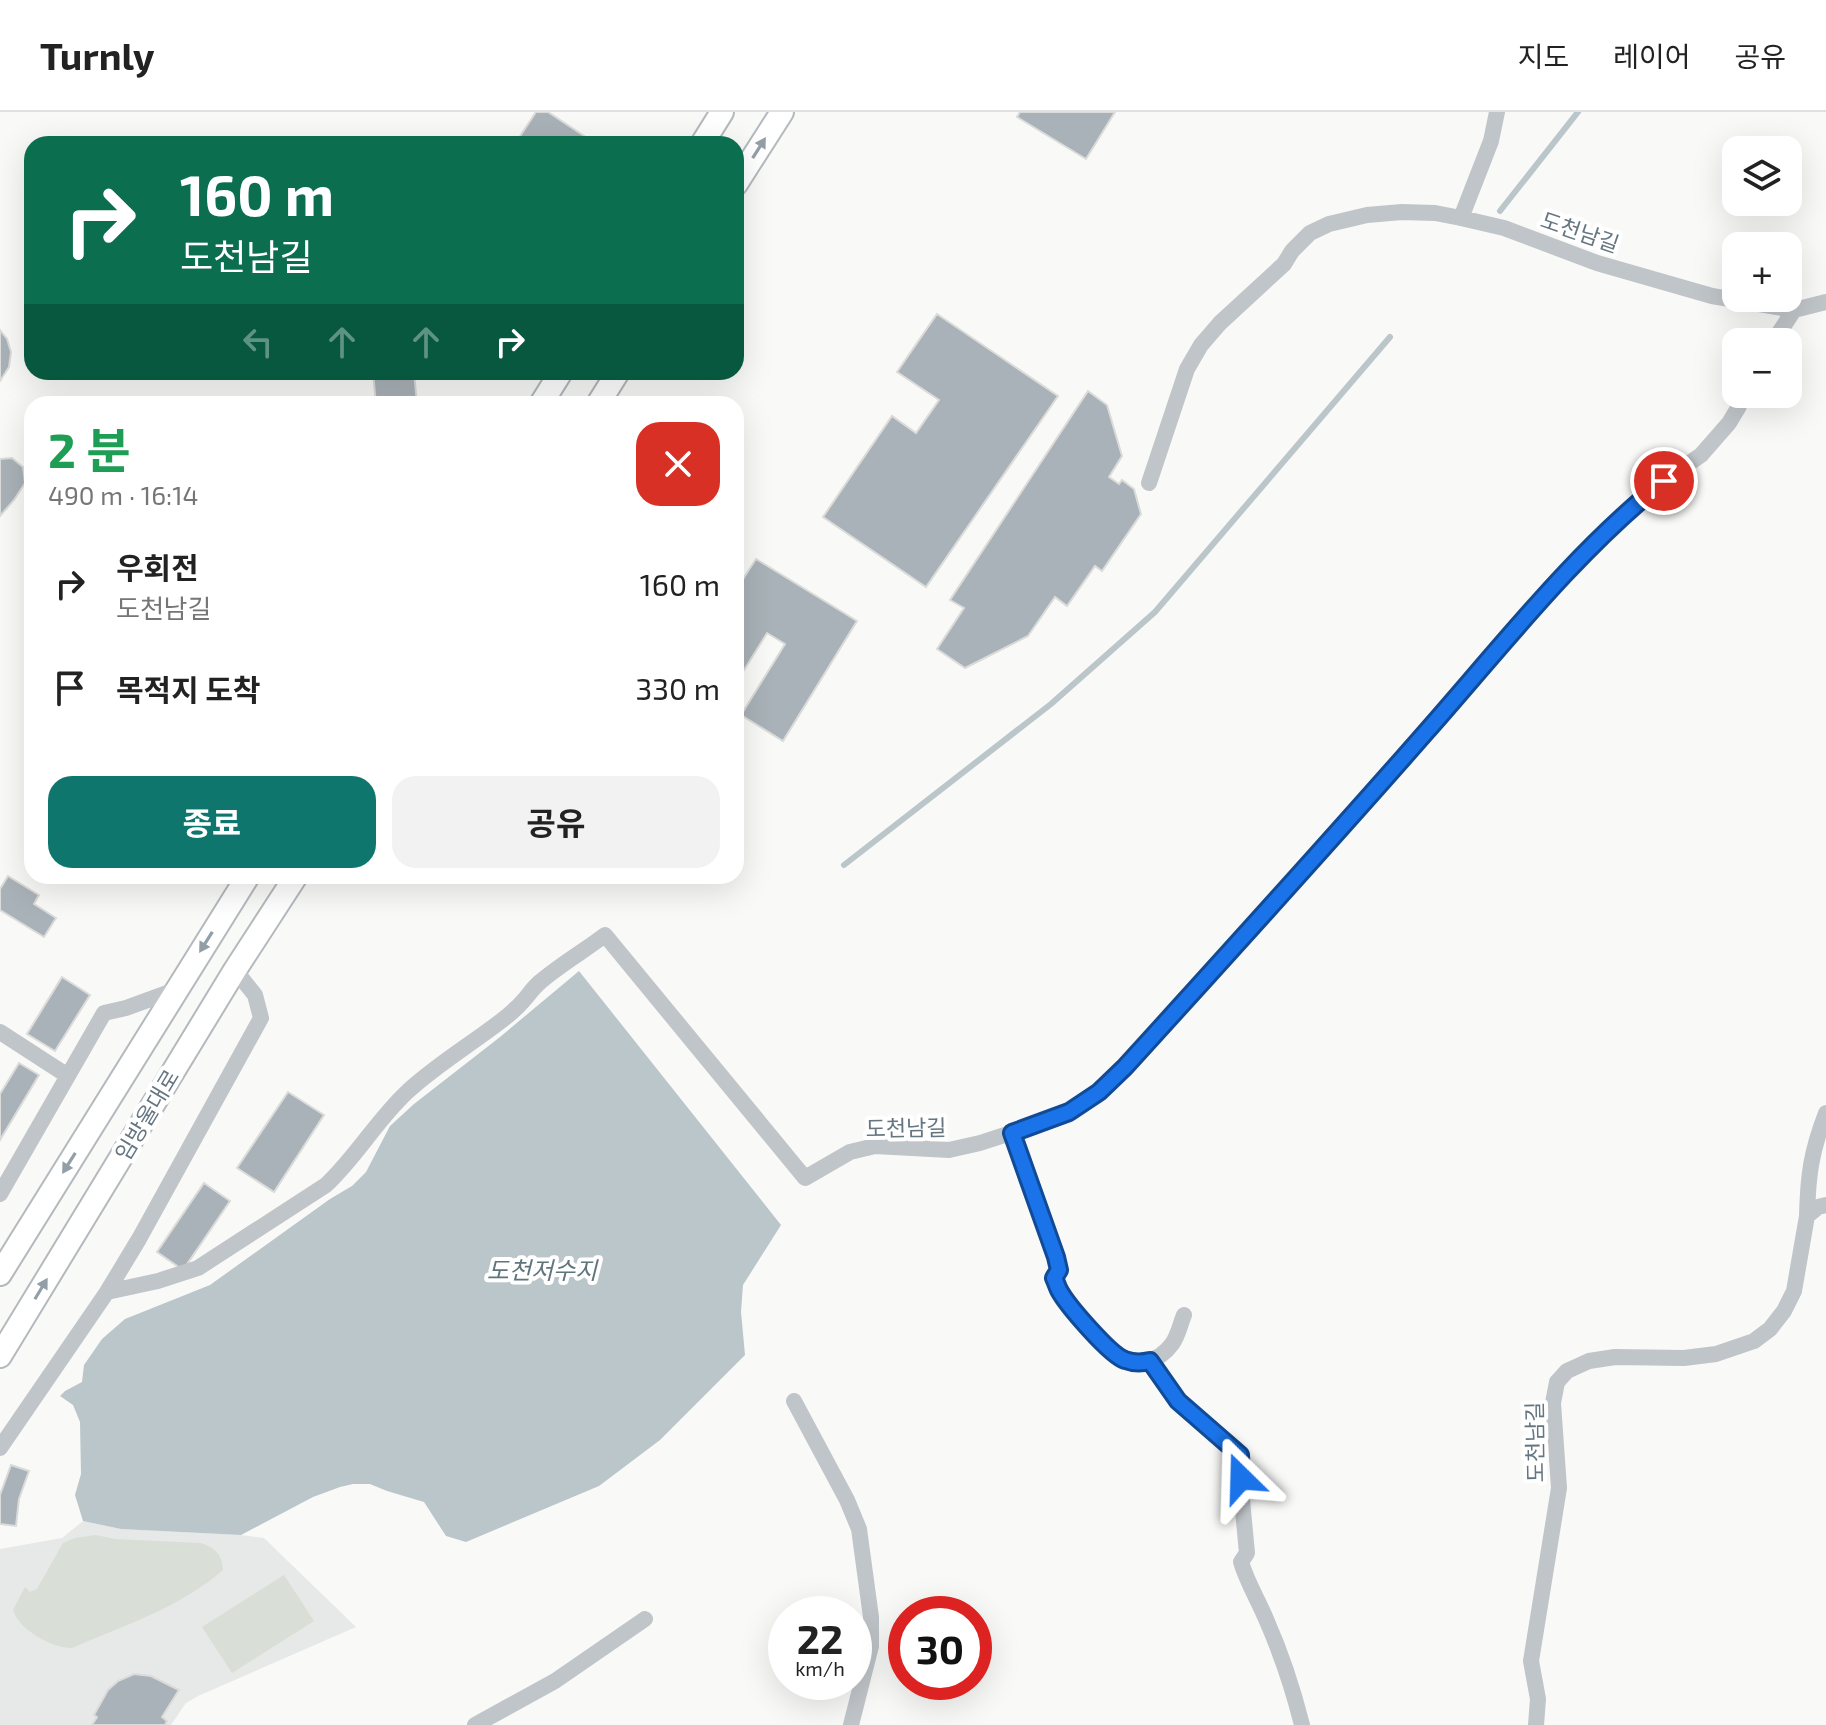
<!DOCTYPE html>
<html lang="ko">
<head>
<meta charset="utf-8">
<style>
  :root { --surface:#fff; --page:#f2f2f2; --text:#222; --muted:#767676; --line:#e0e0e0; --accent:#0f766e }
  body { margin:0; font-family:"Exo 2","Noto Sans KR",sans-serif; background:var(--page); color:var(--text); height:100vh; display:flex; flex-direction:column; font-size:30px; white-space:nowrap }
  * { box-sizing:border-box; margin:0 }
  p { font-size:26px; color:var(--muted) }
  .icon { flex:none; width:44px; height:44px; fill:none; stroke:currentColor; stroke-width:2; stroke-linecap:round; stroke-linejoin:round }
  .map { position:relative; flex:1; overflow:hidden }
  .sheet { position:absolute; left:24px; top:284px; width:720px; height:488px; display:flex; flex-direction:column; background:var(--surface); border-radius:24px; box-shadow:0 8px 32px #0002 }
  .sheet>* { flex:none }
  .banner { position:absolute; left:24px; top:24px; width:720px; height:244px; border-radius:24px; box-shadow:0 8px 32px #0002; background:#0b6e4f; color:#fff; overflow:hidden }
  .controls { position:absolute; left:1722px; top:24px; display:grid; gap:16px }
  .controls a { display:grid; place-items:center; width:80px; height:80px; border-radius:16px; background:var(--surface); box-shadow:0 8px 32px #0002; font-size:40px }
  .speed { position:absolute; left:768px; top:1484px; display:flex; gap:16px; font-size:40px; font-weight:700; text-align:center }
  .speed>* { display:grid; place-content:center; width:104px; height:104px; border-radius:50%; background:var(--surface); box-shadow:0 8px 32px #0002; line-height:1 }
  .speed small { font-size:20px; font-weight:400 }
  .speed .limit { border:12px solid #d22; background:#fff; color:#111 }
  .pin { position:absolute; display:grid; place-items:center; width:68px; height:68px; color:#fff; margin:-34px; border:4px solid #fff; border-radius:50%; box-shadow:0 2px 8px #0007 }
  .me { position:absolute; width:88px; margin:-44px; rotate:338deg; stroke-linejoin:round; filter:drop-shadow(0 0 6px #0008) }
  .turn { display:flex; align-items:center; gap:28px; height:168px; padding:0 24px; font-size:36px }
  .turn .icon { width:104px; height:104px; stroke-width:2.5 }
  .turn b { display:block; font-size:56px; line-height:68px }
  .lanes { display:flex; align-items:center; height:76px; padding:0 24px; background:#0003; justify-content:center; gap:40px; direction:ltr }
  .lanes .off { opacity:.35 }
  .round { display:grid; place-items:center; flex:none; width:84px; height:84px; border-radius:24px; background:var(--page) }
  .head { display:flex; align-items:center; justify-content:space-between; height:136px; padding:0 24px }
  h1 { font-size:48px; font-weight:700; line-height:60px; color:#1e9e55 }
  .action { display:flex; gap:16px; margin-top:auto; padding:16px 24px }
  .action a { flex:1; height:92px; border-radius:24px; background:var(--accent); color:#fff; font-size:32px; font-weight:700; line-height:92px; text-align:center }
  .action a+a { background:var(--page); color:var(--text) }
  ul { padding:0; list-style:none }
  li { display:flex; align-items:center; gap:24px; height:104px; padding:0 24px }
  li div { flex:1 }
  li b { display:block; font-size:30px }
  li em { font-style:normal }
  header { display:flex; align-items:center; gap:48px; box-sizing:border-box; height:112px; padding:0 40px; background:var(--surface); border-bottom:2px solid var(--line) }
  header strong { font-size:38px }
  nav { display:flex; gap:44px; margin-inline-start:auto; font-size:28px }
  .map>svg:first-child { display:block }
  .built { fill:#e7e8e8 }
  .green { fill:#d9ded6 }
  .water { fill:#bac6ca }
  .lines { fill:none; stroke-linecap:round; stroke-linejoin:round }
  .stream { stroke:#bac6ca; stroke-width:6 }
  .building { fill:#a9b2b8; stroke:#dbdbd9; stroke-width:2 }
  .secondary-casing { stroke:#b3b9bd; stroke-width:26 }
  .minor { stroke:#c0c5c9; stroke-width:16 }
  .secondary { stroke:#fff; stroke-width:22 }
  .oneway { fill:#939fa7 }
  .route-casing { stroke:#114b97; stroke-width:20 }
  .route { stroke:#1a73e8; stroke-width:14 }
  .labels { text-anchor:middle; stroke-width:8; stroke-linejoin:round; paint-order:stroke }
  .street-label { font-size:22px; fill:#657681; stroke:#fff }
  .water-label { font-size:24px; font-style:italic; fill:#60757b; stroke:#fff }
</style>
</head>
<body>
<header>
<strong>Turnly</strong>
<nav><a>지도</a><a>레이어</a><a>공유</a></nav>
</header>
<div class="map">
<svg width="1826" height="1613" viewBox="0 0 1826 1613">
  <rect width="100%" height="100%" fill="#f9f9f7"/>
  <path class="built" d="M 83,1409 L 121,1417 L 241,1423 L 264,1426 L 356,1515 L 198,1584 L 186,1591 L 171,1613 L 0,1613 L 0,1437 L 62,1426 Z"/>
  <path class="green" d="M 96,1423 L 115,1427 L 201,1431 C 215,1436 222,1442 223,1458 C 181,1495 123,1514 72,1536 C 52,1536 19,1518 13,1498 L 25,1475 L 30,1480 L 37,1477 L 63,1431 L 75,1426 Z
    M 284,1463 L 314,1509 L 232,1561 L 202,1515 Z"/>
  <path class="water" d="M 579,859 L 781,1113 L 743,1173 L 741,1200 L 745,1243 L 660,1328 L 599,1374 L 466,1430 L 446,1424 L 424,1390 L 387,1379 L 370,1372 L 353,1372 L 340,1375 L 313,1385 L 241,1423 L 121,1417 L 83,1409 L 75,1383 L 81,1362 L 80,1310 L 73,1293 L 60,1284 L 65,1279 L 82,1270 L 84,1253 L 102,1227 L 125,1207 L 210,1173 L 330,1087 L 352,1074 L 366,1060 L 390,1014 L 414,992 L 500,925 Z"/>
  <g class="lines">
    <path class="stream" d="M 1500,99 L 1578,0
      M 844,753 L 1051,592 L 1155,500 L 1390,225"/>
  </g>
  <path class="building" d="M 536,0 L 548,0 L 596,32 L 515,32 Z
    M 1020,0 L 1115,0 L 1086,47 L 1017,5 Z
    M 937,202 L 1058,284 L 926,475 L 823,405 L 892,304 L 916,321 L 939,288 L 897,260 Z
    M 0,218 L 7,227 L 11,240 L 9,255 L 0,269 Z
    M 373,260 L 414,260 L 417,292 L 376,292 Z
    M 1088,279 L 1107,293 L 1122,344 L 1109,365 L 1119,372 L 1122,368 L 1134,377 L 1141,402 L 1102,459 L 1095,454 L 1067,494 L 1055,485 L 1028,524 L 965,556 L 937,537 L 964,496 L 950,488 Z
    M 12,346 L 23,355 L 25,371 L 14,388 L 0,404 L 0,347 Z
    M 756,447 L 857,509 L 783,629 L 741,603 L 785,532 L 767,521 L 736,571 L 736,478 Z
    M 8,764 L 39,783 L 34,792 L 56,806 L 44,825 L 0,798 L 0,777 Z
    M 62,865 L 90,883 L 55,939 L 27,922 Z
    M 19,951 L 39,963 L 0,1028 L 0,982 Z
    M 288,980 L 324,1003 L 274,1080 L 237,1056 Z
    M 204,1071 L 230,1089 L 183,1158 L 157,1140 Z
    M 11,1353 L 29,1359 L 19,1387 L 16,1414 L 0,1412 L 0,1383 Z
    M 134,1562 L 151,1564 L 179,1578 L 162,1605 L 167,1609 L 165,1613 L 92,1613 L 97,1605 L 94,1603 L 108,1578 L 118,1569 Z"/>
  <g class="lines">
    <g class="secondary-casing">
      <path id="secondary" d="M 702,32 L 722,0
        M 736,72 L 782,0
        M 541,292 L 561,260
        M 598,292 L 618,260
        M 0,1162 L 248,764
        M 0,1244 L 235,858 L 296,764"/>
    </g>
    <path class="minor" d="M 1461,106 L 1491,29 L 1497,0
      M 1773,230 L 1794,198 L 1826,190
      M 1149,371 L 1187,257 L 1201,233 L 1220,211 L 1284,152 L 1292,139 L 1310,121 L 1329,112 L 1367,103 L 1402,100 L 1435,101 L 1461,106 L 1504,116 L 1597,151 L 1712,184 L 1794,198
      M 0,920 L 68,964
      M 1012,1021 L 1056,1145 L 1059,1158 L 1054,1166 C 1061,1186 1076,1202 1090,1217 C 1098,1226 1107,1237 1116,1244 C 1135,1257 1159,1250 1172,1232 C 1178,1224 1180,1213 1184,1203
      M 0,1082 L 104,901 L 126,896 L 178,877
      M 1807,1104 C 1808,1063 1811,1040 1826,1001
      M 107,1180 L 158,1169 L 198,1156 L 326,1073 C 356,1045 377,1008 407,980 C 436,953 470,933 501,909 C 509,903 517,896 524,888 C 529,882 534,875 540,870 C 561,852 584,839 605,823 L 805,1066 L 850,1040 L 875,1034 L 949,1038 L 980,1031 L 1035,1013 L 1069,1000 L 1099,980 L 1125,955 L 1405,645 L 1577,448 L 1635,392 L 1664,369 L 1701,343 L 1729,311 L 1738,296 L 1744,282
      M 1150,1249 L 1178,1289 L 1240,1343 L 1242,1388 L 1247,1441 L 1241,1450 C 1247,1470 1258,1488 1266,1507 C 1281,1541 1293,1577 1302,1613
      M 794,1289 L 847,1388 L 859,1417 L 871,1505 L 871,1534 L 851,1613
      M 0,1336 L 107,1180 L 139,1127 L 261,906 L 255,883 L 235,858
      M 475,1613 L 555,1569 L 645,1507
      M 1536,1613 L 1538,1587 L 1531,1549 L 1559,1376 L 1553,1291 L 1557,1270 L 1567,1259 L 1589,1249 L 1615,1245 L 1684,1246 L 1716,1242 L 1754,1229 L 1770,1217 L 1784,1199 L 1794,1179 L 1807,1104 L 1818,1095 L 1826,1093"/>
    <use href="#secondary" class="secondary"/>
  </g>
  <defs><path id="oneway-solid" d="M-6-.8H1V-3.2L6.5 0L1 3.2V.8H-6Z" transform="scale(2)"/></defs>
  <g class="oneway">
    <use href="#oneway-solid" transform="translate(759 36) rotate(-58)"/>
    <use href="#oneway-solid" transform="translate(206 830) rotate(122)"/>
    <use href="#oneway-solid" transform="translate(69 1051) rotate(122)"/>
    <use href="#oneway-solid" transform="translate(41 1177) rotate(-59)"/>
  </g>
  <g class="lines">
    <g class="route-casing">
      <path id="route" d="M 1241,1366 L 1240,1343 L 1178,1289 L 1150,1249 C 1142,1251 1133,1251 1125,1248 C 1110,1243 1067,1193 1059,1178 C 1057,1174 1056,1170 1054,1166 L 1059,1158 L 1056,1145 L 1012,1021 L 1069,1000 L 1099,980 L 1125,955 C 1226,844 1327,733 1426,620 C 1502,534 1574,441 1664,369"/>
    </g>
    <use href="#route" class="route"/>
  </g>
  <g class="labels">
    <g class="street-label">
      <text transform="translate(1580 120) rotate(19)" y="8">도천남길</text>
      <text transform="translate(147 1003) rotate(-59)" y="8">임방울대로</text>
      <text transform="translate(906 1016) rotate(-1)" y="8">도천남길</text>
      <text transform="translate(1535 1330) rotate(-91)" y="8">도천남길</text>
    </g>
    <g class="water-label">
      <text x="542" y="1167">도천저수지</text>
    </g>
  </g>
</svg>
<div class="controls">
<a><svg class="icon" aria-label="layers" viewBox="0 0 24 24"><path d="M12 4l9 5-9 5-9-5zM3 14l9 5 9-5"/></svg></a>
<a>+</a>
<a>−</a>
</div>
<div class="speed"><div>22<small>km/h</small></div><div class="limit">30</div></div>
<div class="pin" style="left:1664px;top:369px;background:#d93025"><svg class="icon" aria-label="arrive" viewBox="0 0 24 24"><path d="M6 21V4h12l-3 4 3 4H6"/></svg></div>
<svg class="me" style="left:1241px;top:1366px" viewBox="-20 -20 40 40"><path d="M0-17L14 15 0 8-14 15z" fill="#1a73e8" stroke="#fff" stroke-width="4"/></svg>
<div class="banner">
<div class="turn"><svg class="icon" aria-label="right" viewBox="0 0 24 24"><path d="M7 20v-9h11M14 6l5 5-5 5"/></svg><div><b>160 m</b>도천남길</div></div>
<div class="lanes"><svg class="icon off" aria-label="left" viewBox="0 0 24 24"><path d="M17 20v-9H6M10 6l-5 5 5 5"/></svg><svg class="icon off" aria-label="ahead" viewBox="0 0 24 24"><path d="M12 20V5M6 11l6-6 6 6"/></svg><svg class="icon off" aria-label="ahead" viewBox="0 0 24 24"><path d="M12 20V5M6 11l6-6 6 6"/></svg><svg class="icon" aria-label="right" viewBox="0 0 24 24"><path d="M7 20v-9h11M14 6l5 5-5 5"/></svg></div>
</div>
<section class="sheet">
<div class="head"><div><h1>2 분</h1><p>490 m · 16:14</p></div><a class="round" style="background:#d93025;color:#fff"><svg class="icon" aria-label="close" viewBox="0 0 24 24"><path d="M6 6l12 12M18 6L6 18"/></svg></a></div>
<ul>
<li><svg class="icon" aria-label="right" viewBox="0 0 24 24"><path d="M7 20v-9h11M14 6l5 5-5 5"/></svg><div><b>우회전</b><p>도천남길</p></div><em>160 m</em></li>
<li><svg class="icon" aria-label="arrive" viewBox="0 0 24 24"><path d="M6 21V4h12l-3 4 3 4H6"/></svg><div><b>목적지 도착</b></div><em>330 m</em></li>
</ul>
<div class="action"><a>종료</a><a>공유</a></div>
</section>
</div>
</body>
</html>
